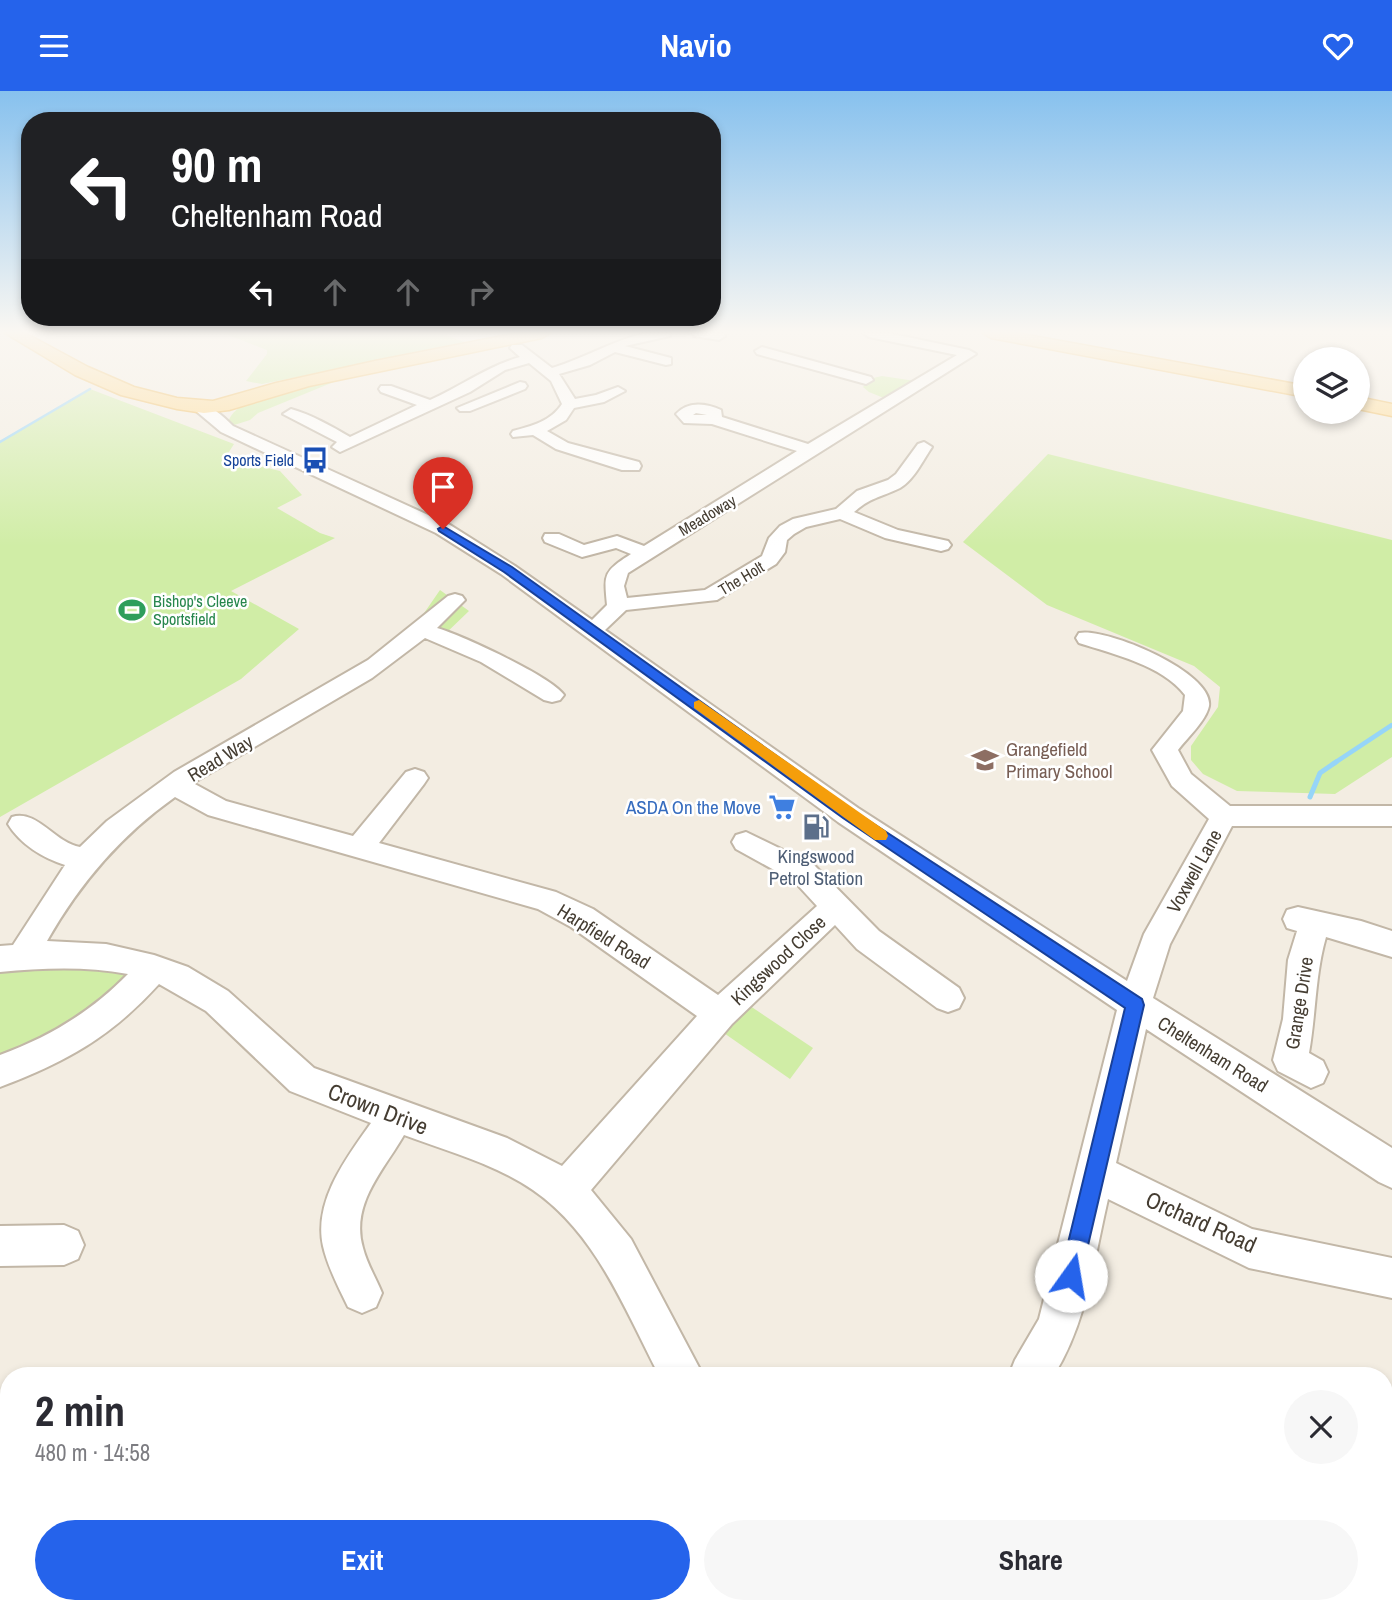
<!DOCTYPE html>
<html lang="en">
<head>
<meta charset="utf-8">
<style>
  :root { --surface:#fff; --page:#f7f7f7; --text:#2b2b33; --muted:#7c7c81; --accent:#2563eb }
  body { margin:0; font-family:"Archivo Narrow",sans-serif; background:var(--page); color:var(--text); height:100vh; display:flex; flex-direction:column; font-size:26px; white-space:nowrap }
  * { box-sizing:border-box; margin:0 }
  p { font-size:23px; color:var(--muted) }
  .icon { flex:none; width:38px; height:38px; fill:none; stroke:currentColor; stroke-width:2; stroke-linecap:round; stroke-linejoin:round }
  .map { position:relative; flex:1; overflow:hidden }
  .drawer { position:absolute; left:0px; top:1276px; width:1393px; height:247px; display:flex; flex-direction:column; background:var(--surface); border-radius:28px 28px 0 0; box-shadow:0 4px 10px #0003 }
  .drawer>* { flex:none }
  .hud { position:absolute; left:21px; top:21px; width:700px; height:214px; border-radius:28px; box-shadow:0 4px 10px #0003; background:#202124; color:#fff; overflow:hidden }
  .fabs { position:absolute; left:1293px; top:256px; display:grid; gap:14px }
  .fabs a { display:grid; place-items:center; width:77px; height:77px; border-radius:50%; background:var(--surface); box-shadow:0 4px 10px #0003; font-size:35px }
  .pin { position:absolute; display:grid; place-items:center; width:60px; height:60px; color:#fff; margin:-72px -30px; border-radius:50% 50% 50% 0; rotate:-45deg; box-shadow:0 0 7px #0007 }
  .pin .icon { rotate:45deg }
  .me { position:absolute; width:77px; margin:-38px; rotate:13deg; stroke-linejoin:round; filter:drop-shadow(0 0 5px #0008) }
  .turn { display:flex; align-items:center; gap:24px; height:147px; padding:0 35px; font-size:32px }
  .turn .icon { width:91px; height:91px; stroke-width:2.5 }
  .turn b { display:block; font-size:49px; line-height:60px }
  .lanes { display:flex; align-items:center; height:66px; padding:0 35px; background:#0003; justify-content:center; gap:35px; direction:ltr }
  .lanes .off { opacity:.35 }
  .round { display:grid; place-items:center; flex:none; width:74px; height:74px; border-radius:37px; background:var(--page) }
  .head { display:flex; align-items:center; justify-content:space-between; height:119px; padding:0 35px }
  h1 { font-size:42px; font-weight:800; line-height:52px }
  .button { display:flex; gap:14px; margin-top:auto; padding:14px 35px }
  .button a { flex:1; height:80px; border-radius:42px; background:var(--accent); color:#fff; font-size:28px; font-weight:800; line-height:80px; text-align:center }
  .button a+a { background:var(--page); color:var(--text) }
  header { display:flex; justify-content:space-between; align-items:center; height:91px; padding:0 35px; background:var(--accent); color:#fff; font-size:32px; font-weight:800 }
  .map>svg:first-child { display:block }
  .green { fill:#d0eda6 }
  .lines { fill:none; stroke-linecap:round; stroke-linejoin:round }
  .stream-far2 { stroke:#96d5f8; stroke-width:2.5 }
  .stream-far1 { stroke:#96d5f8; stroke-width:4.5 }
  .stream { stroke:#96d5f8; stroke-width:5 }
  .minor-casing { stroke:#c2b7a7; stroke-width:4 }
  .major-casing { stroke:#f0b953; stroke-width:3 }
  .minor { fill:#fff; fill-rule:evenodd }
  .major { fill:#ffda8f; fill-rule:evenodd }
  .route { fill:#2563eb; stroke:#184099; stroke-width:2 }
  .slow { fill:#f59e0b }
  .labels { text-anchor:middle; stroke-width:5; stroke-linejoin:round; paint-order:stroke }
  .far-transit-label { font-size:16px; fill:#164399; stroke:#fff; text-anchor:end }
  .far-street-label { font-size:16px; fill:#453d32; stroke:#fff }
  .far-leisure-label { font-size:16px; fill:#27864d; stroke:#fff; text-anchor:start }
  .education-label { font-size:19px; fill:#785e54; stroke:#fff; text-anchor:start }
  .street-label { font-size:19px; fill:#453d32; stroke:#fff }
  .shop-label { font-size:19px; fill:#366cbe; stroke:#fff; text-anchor:end }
  .service-label { font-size:19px; fill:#4e5e75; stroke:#fff }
  .near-street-label { font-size:23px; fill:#453d32; stroke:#fff }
</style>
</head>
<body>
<header><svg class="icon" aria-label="menu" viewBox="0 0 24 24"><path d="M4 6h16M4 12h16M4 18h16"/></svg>Navio<svg class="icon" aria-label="heart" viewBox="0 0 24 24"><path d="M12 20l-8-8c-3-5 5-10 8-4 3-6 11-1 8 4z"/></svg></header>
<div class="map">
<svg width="1392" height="1522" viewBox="0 0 1392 1522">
  <rect width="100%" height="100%" fill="#f3ede2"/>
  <path class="green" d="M 223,242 L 440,242 L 467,252 L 262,293 L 246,290 L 267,263 L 267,259 Z
    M 882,285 L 922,291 L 891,310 L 869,301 L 863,296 L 869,288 Z
    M 341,288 L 258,322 L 250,329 L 231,335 L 228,332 C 234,302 314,294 341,288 Z
    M 90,298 L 234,353 L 227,364 L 239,370 L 280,380 L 302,404 L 277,417 L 320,442 L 335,447 L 231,500 L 299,538 L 241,588 L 0,726 L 0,350 Z
    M 1048,363 L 1392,449 L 1392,666 L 1335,703 L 1237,700 L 1203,683 L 1191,669 L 1191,655 L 1218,616 L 1220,596 L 1194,575 L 1047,514 L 963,451 Z
    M 440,499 L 469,520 L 443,545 L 421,539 L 402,554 Z
    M 0,868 L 154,877 L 0,980 Z
    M 738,907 L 813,957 L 790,988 L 711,933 Z
    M 647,1514 L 747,1514 L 737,1522 L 645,1522 Z"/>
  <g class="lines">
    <path class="stream-far2" d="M 0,351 L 90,298"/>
    <path class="stream-far1" d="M 1333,673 L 1392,634"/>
    <path class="stream" d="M 1310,706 L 1320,682 L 1336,671"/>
    <g class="minor-casing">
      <path id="minor" d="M 647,242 L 671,242 L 670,245 L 625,255 L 671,267 L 671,273 L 666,274 L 615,261 L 590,274 L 559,283 L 575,308 L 596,304 L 618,296 L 625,300 L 604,311 L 574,317 L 566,329 L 547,340 L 568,352 L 639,371 L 641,375 L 639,379 L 622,379 L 556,358 L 533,344 L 513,346 L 511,343 L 513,340 C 532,335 551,330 562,313 L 551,290 L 529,272 L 505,279 L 470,301 L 340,361 L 332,356 L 337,351 L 283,323 L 291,318 C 312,324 331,335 350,346 L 417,314 L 381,301 L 379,298 L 381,295 L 391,295 L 430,309 C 461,295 488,275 520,266 L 510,257 L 512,254 L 522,254 L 552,277 C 585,267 613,249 647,242 Z
        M 693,242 L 723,242 L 725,245 L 719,249 L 694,245 Z
        M 863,242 L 888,242 L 969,259 L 976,263 L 628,482 L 624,495 L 627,507 L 705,499 L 762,465 L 769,447 L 780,435 L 793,428 L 836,418 L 857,400 L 888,389 L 896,383 L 918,353 L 924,351 L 932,356 C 923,369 914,389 900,397 C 882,406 871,406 854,421 L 898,439 L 948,450 L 951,454 L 948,458 L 941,460 L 885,447 L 840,428 L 806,436 L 794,443 L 787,449 L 785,461 L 776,473 L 717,509 L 626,519 L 605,539 L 858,717 L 1127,890 L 1144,843 L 1209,728 L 1172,695 L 1152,659 L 1183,620 L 1185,604 C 1162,574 1113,563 1079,552 L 1076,547 L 1079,542 C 1105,536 1214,581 1209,615 C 1206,630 1187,647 1178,659 L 1191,683 L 1230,715 L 1392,715 L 1392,735 L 1232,735 L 1170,853 L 1153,907 L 1392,1057 L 1392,1097 L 1379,1091 L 1146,938 L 1116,1072 L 1252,1138 L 1392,1167 L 1392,1207 L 1249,1177 L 1108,1108 C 1094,1168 1087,1231 1054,1284 L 1009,1284 L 1015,1269 L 1039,1228 L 1117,919 L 838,731 L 501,483 L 436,442 L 221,341 L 190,315 L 197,311 C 212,315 222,324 233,335 L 450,434 L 515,475 L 592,529 L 607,514 C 604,483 603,481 631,463 L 616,457 L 582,466 L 545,451 L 543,447 L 545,443 L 559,443 L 584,454 L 617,445 L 644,455 L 797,360 L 712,333 L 684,332 L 676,323 C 688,310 706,312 721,319 L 722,326 L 808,353 L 957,264 L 869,246 ZM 696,322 L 707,324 L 693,324 Z
        M 762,256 L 871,286 L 873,289 L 866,293 L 757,263 L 755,260 Z
        M 520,291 L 525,292 L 527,295 L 525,298 L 470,320 L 460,320 L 457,317 Z
        M 455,503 L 462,505 L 465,509 L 437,537 C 461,544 551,585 564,604 L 560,609 L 552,611 L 544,609 L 481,571 L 425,547 L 372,587 L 193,692 L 226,710 L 353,745 L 406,681 L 415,678 L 424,681 L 428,687 L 424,693 L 379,752 L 556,801 L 593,818 L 718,904 L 817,815 L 794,790 L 736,758 L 732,751 L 736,744 L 746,741 L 814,774 L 879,840 L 959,897 L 964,907 L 959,917 L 948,921 L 937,917 L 857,858 L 835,834 L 732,933 L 591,1099 L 631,1148 L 703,1284 L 659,1284 C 625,1219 596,1142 533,1099 C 495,1073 447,1060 404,1044 C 384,1079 350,1113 363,1157 C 367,1173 376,1187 382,1202 L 376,1216 L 362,1222 L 348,1216 C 339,1197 328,1177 323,1155 C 313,1110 347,1066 371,1032 L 290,1000 L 206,920 L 159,893 C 111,946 66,971 0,996 L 0,964 C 49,946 91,921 128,883 C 85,875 43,877 0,881 L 0,855 L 13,854 L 65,774 C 43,767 20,753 8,733 L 12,726 C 37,718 55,752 80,756 L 107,730 L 174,681 L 368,569 L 448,505 ZM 175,706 L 208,724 L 538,818 L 571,836 L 697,925 L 562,1075 L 507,1047 L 314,977 L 228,900 L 188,876 L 154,864 L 106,853 L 47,850 C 80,792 120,745 175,706 Z
        M 1298,816 L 1361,830 L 1392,840 L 1392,866 L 1326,846 C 1315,884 1316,923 1309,962 L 1323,970 L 1328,981 L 1323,992 L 1311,997 L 1278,980 L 1273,969 L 1283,928 L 1288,869 L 1297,840 L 1287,837 L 1283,828 L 1287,819 Z
        M 64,1134 L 78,1140 L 84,1154 L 78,1168 L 64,1174 L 0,1175 L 0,1135 Z
        M 720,1514 L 778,1514 L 775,1522 L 717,1522 Z
        M 1247,1514 L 1301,1514 L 1304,1522 L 1250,1522 Z"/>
    </g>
    <g class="major-casing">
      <path id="major" d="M 5,242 L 25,242 L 88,276 L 134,296 L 177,307 L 213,310 L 276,292 L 375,270 L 518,242 L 550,242 L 542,247 L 309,295 L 229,319 L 204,322 L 177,318 L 121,304 L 75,284 Z
        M 983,242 L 1017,242 L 1306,295 L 1306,306 L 991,247 Z
        M 1358,306 L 1392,313 L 1392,325 L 1358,318 Z"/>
    </g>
    <use href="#minor" class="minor"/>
    <use href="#major" class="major"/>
  </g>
  <linearGradient id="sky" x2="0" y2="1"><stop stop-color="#87c1ee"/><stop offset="0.53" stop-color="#faf7f2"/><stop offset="1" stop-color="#faf7f2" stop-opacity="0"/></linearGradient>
  <rect width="1392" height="455" fill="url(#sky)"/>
  <path class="route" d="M 443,435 L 512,476 L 854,720 L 1142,908 L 1144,914 L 1079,1193 L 1071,1196 L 1063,1193 L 1060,1185 L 1125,917 L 843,727 L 504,481 L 439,440 L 438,438 Z"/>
  <path class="slow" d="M 699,609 L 886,740 L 888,745 L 886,749 L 875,749 L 694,617 L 694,611 Z"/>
  <defs>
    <g id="bus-bare" transform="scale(2.1)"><path d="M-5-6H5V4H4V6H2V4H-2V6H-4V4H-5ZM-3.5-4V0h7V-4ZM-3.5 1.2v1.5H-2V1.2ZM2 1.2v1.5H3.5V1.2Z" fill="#1a4fb4" stroke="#fff" stroke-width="2.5" paint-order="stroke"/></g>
    <g id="stadium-bare" transform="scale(2.1)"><path d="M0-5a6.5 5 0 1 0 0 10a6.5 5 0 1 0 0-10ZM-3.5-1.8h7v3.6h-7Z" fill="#2e9e5b" stroke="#fff" stroke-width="2.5" paint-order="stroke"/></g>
    <g id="school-bare" transform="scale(2.1)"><path d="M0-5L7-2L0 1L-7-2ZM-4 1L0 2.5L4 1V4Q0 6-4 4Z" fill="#8d6e63" stroke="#fff" stroke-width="2.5" paint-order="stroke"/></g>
    <g id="supermarket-bare" transform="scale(2.1)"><path d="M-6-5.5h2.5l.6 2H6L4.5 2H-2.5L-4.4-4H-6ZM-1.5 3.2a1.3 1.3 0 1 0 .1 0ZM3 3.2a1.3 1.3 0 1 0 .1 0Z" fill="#3f7fe0" stroke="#fff" stroke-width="2.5" paint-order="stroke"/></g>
    <g id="fuel-bare" transform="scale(2.1)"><path d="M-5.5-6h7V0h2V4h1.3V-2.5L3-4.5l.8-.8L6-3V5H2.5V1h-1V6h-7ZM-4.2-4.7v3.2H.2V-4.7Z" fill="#5c6f8a" stroke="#fff" stroke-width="2.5" paint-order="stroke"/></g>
  </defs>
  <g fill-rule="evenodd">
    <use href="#bus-bare" x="315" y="369"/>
    <use href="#stadium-bare" x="132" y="519"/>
    <use href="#school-bare" x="985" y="669"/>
    <use href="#supermarket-bare" x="782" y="716"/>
    <use href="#fuel-bare" x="816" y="736"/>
  </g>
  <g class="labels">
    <g class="far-transit-label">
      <text x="294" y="375">Sports Field</text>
    </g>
    <g class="far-street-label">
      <text transform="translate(707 424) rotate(-31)" y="6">Meadoway</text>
      <text transform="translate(741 487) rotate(-31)" y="6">The Holt</text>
    </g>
    <g class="far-leisure-label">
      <text x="153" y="516">Bishop's Cleeve<tspan x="153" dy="18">Sportsfield</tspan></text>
    </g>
    <g class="education-label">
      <text x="1006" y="665">Grangefield<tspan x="1006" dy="22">Primary School</tspan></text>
    </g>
    <g class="street-label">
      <text transform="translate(220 667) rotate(-31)" y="7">Read Way</text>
      <text transform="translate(1194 780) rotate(-61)" y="7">Voxwell Lane</text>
      <text transform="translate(604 845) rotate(32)" y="7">Harpfield Road</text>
      <text transform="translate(778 869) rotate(-43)" y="7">Kingswood Close</text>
      <text transform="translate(1299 912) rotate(-81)" y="7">Grange Drive</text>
      <text transform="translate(1213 963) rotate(32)" y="7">Cheltenham Road</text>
    </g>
    <g class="shop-label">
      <text x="761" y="723">ASDA On the Move</text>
    </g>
    <g class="service-label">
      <text x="816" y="772">Kingswood<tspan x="816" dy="22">Petrol Station</tspan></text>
    </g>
    <g class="near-street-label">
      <text transform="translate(378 1018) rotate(21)" y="8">Crown Drive</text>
      <text transform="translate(1201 1131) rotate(24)" y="8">Orchard Road</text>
    </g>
  </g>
</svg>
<div class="fabs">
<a><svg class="icon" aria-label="layers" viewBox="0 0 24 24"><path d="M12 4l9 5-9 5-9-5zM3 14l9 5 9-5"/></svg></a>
</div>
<div class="pin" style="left:443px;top:438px;background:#d93025"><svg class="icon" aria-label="arrive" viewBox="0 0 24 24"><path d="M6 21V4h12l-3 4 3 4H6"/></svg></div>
<svg class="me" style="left:1071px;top:1185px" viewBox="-20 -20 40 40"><circle r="19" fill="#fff"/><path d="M0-13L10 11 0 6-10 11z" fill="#2563eb"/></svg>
<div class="hud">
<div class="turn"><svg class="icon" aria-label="left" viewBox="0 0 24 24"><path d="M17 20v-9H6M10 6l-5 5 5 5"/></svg><div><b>90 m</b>Cheltenham Road</div></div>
<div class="lanes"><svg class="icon" aria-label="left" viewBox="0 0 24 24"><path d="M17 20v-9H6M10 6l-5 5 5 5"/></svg><svg class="icon off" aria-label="ahead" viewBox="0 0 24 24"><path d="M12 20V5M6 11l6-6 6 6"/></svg><svg class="icon off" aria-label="ahead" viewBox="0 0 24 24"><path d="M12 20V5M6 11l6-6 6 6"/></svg><svg class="icon off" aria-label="right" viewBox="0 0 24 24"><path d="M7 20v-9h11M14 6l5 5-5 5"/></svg></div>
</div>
<section class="drawer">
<div class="head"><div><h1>2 min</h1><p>480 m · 14:58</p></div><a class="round"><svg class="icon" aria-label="close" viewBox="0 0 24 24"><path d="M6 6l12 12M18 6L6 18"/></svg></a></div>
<div class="button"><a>Exit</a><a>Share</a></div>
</section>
</div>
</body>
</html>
